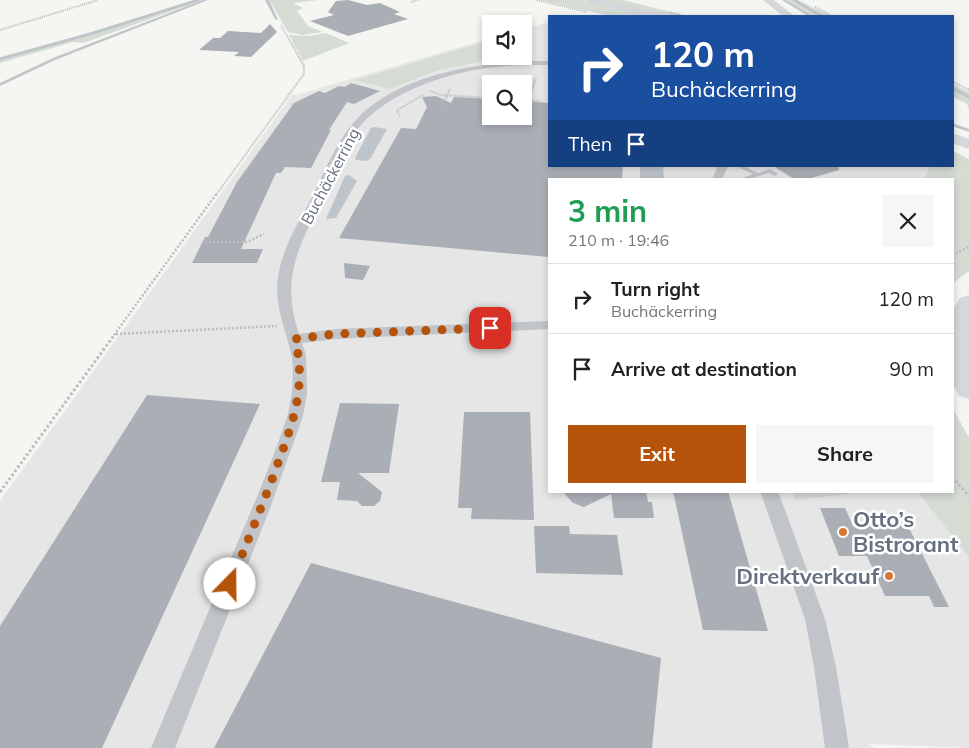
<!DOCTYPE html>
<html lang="en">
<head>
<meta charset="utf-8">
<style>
  :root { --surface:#fff; --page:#f6f6f6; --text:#202124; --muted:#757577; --line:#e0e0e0; --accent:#b45309 }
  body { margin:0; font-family:Mulish,sans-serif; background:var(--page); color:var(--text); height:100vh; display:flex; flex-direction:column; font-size:19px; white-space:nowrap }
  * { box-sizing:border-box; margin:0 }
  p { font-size:16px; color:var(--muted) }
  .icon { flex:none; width:28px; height:28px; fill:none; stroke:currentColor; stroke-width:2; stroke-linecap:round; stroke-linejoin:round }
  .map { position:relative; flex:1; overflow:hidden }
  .sheet { position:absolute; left:548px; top:178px; width:406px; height:315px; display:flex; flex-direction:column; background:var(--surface); border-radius:0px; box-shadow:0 2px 8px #0003 }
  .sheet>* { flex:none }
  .banner { position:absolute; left:548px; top:15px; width:406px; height:152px; border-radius:0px; box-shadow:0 2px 8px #0003; background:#1a4fa0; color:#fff; overflow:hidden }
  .controls { position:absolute; left:482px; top:15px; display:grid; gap:10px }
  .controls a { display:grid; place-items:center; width:50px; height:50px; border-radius:0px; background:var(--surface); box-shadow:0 2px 8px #0003; font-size:25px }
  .pin { position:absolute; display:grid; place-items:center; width:42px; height:42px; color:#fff; margin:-21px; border-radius:10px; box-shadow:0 2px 8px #0006 }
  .me { position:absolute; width:55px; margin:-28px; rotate:22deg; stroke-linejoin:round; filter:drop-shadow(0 0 4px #0008) }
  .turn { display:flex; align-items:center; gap:18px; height:105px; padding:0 20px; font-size:22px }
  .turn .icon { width:65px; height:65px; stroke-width:2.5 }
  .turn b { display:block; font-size:35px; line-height:42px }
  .then { display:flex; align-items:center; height:48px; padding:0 20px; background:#0003; gap:10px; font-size:19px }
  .round { display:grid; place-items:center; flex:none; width:52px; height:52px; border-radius:0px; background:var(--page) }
  .summary { display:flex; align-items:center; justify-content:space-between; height:85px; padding:0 20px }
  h1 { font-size:30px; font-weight:700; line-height:38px; color:#1e9e55 }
  .cta { display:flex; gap:10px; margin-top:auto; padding:10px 20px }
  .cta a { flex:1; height:58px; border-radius:0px; background:var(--accent); color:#fff; font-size:20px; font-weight:700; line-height:58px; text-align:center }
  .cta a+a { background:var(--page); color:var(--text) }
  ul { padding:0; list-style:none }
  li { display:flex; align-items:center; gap:15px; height:70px; padding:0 20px; border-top:1px solid var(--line) }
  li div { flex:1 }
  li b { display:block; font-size:19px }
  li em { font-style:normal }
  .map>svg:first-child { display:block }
  .built { fill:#e5e6e5; fill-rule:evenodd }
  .green { fill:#d5dcd4 }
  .water { fill:#bdc4ca }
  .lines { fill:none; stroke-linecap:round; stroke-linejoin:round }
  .stream-far1 { stroke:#bdc4ca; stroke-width:2.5 }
  .stream { stroke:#bdc4ca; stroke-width:3 }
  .building { fill:#aaafb6 }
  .path-far2 { stroke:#bbbcbf; stroke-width:2; stroke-dasharray:1 1; stroke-linecap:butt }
  .path-far1 { stroke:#bbbcbf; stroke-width:2.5; stroke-dasharray:2 2; stroke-linecap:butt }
  .path { stroke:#bbbcbf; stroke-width:3; stroke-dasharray:2.5 2.5; stroke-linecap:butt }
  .service { fill:#c1c4c8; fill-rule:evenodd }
  .minor { fill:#c1c4c8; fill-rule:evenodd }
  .secondary { fill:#d5d7dc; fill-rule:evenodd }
  .motorway { fill:#d5d7dc; fill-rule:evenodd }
  .route { stroke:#b45309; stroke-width:9; stroke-dasharray:0 16.2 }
  .poi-dot { fill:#d57733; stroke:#fff; stroke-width:2 }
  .labels { text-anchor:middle; stroke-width:5; stroke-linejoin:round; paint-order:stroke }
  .far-street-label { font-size:16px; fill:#677081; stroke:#fff }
  .near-poi-label { font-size:22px; font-weight:bold; fill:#677081; stroke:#fff; text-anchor:start }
</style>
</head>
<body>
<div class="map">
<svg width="969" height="748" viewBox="0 0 969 748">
  <rect width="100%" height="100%" fill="#f5f5f2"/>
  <path class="built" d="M 549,22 L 549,166 L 930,166 L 925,179 L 549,179 L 549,491 L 917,491 L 969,557 L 969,748 L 868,744 L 875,748 L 0,748 L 0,501 L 292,95 L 296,95 L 491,38 L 491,56 L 524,56 L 524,29 ZM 491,84 L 524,84 L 524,116 L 491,116 Z"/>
  <path class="green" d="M 195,0 L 203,0 L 83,43 L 73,42 L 0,63 L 0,57 L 88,33 Z
    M 269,0 L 319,0 L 293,3 L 303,8 L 297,11 L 308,26 L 323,32 L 302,35 L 288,32 Z
    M 541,0 L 583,0 L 651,16 L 610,16 Z
    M 597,0 L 623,0 L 686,16 L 667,16 Z
    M 786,0 L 798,0 L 830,16 L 812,16 Z
    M 326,33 L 349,43 L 303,61 L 289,35 L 309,36 Z
    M 491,40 L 491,56 L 508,56 L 509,59 L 484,61 L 438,70 L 390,89 L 355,80 Z
    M 952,83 L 969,92 L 969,109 L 967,104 L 953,97 Z
    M 953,151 L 969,159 L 969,271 L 953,283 L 952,179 L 925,178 L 930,166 L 952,166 Z
    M 953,409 L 969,438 L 969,557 L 917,491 L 952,491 Z
    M 792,491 L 849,491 L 848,494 L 795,500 Z"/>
  <path class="water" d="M 374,127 L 387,129 L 370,159 L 366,161 L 356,160 L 355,158 L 371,128 Z
    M 640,166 L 663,166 L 664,179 L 640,179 Z
    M 349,175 L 357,181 L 336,218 L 326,219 L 345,176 Z"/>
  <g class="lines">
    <path class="stream-far1" d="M 794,0 L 821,16
      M 0,59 L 90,34 L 198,0"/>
    <path class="stream" d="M 952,88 L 969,97"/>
  </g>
  <path class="building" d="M 348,0 L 367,5 L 380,3 L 400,12 L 394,14 L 408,19 L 348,36 L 310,21 L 334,15 L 328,12 L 336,1 Z
    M 270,24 L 277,32 L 251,57 L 234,56 L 239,52 L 199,50 L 213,38 L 220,38 L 228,31 L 261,33 Z
    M 351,83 L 380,91 L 354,104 L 347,102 L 329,130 L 331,130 L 311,168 L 285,167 L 281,173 L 276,173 L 241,249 L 263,249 L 257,263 L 192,263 L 205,237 L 208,237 L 237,182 L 294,103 L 319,91 L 325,93 L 339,86 L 345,87 Z
    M 436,96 L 451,103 L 454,97 L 491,99 L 491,116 L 524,116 L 524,101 L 549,103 L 549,166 L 623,166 L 622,179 L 549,179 L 549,257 L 339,238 L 401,128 L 416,129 L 427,107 L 422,97 Z
    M 773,166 L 838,166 L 839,170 L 808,179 L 794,179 Z
    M 344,263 L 370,266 L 363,280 L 345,278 Z
    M 147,395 L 260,404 L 102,748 L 0,748 L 0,626 Z
    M 340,403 L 399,404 L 389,473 L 358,473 L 382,492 L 380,501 L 374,506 L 362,506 L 357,501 L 337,500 L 340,482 L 321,482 Z
    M 464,412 L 530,412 L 534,520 L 471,519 L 472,508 L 458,508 Z
    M 562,491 L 646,491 L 648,502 L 652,502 L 654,518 L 614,518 L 611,494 L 584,507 L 573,503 Z
    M 673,491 L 728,491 L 768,631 L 703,630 Z
    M 820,508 L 845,508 L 853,526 L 908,526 L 949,607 L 934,607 L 929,596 L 885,596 L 867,556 L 839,556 Z
    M 534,526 L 569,526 L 570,534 L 617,535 L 623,575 L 536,573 Z
    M 311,563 L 661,658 L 652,748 L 214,748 Z"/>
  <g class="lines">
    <path class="path-far2" d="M 537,0 L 587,12
      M 411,2 L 418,0
      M 815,7 L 832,16
      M 669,12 L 684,16
      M 0,30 L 98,0
      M 952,81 L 969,90
      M 430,91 L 441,95 L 491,98
      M 524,100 L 542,101
      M 529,100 L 536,77
      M 442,106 L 450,89
      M 400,116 L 397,111 L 399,109 L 423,95
      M 216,195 L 304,74 L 304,66 L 281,25"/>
    <path class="path-far1" d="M 205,242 L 247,242 L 264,234
      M 952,255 L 969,247
      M 116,334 L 277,326
      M 114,335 L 217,193"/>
    <path class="path" d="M 952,477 L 969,496
      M 0,492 L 115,334"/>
    <path class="service" d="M 203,0 L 208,0 L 55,60 L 0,86 L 0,83 L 53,58 Z
      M 265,0 L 269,0 L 278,20 L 275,19 Z
      M 782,0 L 786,0 L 812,16 L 808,16 Z
      M 952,123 L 969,129 L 969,132 L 952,126 Z
      M 736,166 L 743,166 L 758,173 L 770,169 L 778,174 L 775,176 L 769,173 L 749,179 L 740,179 L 753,174 Z"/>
    <path class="minor" d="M 522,61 L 549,61 L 549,65 C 526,65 503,65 481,69 C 440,75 382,96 357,130 C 341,153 330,182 318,208 C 295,254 282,282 299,334 L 335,329 L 549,321 L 549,329 L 335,339 L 302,343 L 306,355 L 307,393 L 303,416 L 269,511 L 175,748 L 151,748 C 178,683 206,618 233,553 C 252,509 272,463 287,417 C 292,401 295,370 291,353 C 285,328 274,304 278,277 C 282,249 298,223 311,199 C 323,175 334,147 350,127 C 388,78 464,65 522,61 Z
      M 718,166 L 728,166 L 722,179 L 712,179 Z
      M 760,491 L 778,491 L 825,619 L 836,667 L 849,748 L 825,748 L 814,667 L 805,619 Z"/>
    <path class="secondary" d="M 586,0 L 604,0 L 662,14 L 663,16 L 646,16 L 587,2 Z
      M 763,0 L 774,0 L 794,16 L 783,16 Z
      M 952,133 L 969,139 L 969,149 L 952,143 Z"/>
    <path class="motorway" d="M 969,295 L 969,399 L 959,396 L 952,382 L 952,311 L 960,298 Z"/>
  </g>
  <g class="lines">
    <path class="route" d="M 230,584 C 245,548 259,513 273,477 C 290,429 308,391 295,339 L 335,334 L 490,328"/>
  </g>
  <g class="poi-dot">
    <circle cx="843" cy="532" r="5"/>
    <circle cx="889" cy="576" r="5"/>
  </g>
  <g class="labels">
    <g class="far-street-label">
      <text transform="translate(330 176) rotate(-62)" y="6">Buchäckerring</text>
    </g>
    <g class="near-poi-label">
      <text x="853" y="527">Otto’s<tspan x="853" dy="25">Bistrorant</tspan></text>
      <text x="879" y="584" text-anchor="end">Direktverkauf</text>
    </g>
  </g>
</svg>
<div class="controls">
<a><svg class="icon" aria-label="sound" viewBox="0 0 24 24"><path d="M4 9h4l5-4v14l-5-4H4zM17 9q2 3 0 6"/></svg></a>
<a><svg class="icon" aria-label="search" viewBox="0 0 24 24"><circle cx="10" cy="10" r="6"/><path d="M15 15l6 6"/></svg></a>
</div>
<div class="pin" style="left:490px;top:328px;background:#d93025"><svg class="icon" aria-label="arrive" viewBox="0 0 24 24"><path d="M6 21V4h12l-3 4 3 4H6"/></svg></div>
<svg class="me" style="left:230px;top:584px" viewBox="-20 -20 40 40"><circle r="19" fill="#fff"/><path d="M0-13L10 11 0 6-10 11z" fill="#b45309"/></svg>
<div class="banner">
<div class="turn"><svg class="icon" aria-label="right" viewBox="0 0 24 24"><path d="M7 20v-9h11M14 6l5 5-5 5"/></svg><div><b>120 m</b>Buchäckerring</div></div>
<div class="then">Then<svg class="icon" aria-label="arrive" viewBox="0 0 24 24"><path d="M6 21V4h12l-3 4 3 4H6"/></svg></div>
</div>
<section class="sheet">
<div class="summary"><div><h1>3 min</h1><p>210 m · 19:46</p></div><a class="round"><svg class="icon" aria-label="close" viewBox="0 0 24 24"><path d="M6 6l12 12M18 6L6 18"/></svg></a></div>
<ul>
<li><svg class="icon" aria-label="right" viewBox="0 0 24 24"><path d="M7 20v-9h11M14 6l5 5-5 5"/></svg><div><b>Turn right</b><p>Buchäckerring</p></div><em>120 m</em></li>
<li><svg class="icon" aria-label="arrive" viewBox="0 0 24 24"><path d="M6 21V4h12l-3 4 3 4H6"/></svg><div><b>Arrive at destination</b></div><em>90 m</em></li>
</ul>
<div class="cta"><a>Exit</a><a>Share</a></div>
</section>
</div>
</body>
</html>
